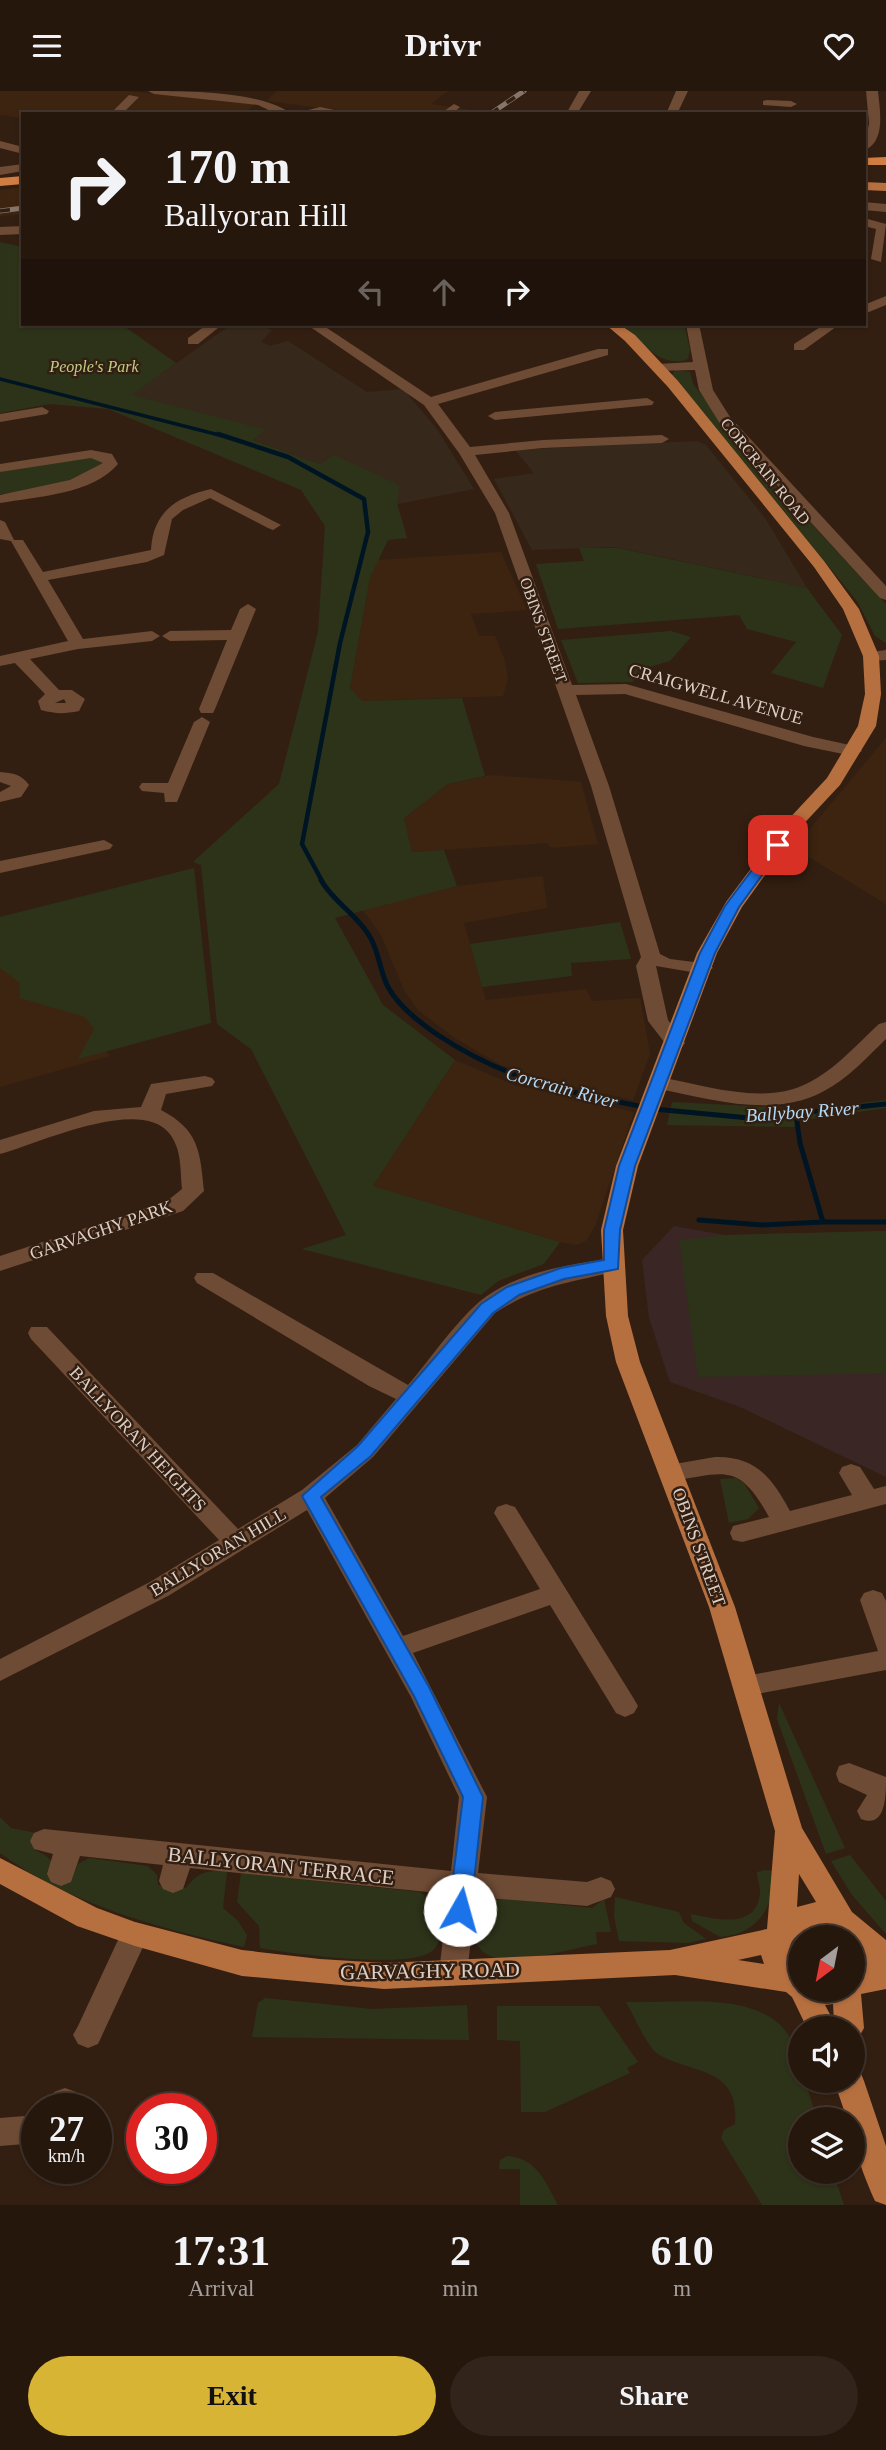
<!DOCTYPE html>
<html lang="en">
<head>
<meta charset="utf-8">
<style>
  :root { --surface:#26170d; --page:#32241b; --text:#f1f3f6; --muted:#a49f9d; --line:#42362e; --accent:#d8b434 }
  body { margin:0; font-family:"Times New Roman",serif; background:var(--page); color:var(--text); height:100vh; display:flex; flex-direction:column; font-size:26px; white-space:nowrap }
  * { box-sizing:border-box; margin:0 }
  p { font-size:23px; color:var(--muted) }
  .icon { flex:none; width:38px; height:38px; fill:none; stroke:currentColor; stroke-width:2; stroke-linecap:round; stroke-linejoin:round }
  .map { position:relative; height:2114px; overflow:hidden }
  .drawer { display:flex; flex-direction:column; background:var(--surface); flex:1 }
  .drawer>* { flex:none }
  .guide { position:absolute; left:21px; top:21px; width:845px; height:214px; border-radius:0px; box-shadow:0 2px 5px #0004,0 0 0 2px var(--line); background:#26170d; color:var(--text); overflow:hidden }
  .needle { width:46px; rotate:212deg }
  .tools { position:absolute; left:788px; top:1834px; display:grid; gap:14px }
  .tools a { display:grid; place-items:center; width:77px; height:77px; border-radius:50%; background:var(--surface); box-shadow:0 2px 5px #0004,0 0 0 2px var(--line); font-size:35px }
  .speed { position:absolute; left:21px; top:2002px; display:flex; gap:14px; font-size:35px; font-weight:700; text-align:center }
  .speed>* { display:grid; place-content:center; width:91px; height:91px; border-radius:50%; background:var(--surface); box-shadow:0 2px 5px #0004,0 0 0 2px var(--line); line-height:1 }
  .speed small { font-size:18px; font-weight:400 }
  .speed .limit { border:10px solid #d22; background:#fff; color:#111 }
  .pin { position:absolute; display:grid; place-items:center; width:60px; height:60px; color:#fff; margin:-30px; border-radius:14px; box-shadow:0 4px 10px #0006 }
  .me { position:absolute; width:77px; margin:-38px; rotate:7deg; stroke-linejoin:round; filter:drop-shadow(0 0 5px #0008) }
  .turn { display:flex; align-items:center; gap:24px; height:147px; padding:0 28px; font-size:32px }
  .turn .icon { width:91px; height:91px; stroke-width:2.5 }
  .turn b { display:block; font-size:49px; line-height:60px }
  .lanes { display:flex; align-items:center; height:66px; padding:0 28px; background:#0003; justify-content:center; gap:35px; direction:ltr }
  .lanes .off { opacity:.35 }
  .eta { display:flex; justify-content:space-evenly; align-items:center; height:119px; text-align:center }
  .eta b { font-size:42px; font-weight:700; line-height:49px }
  .button { display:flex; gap:14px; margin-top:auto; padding:14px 28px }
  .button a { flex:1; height:80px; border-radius:42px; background:var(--accent); color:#111; font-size:28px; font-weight:700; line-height:80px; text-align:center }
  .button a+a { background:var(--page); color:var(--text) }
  header { display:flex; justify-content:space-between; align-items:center; height:91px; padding:0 28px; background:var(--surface); font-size:32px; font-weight:700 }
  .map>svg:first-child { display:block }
  .built { fill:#3d2410 }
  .industrial { fill:#36291b }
  .education { fill:#3a2625 }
  .green { fill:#2d3319 }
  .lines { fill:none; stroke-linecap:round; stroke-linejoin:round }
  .stream-far2 { stroke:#001523; stroke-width:3.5 }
  .stream-far1 { stroke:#001523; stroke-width:4.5 }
  .stream { stroke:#001523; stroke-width:5 }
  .minor { fill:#6e4b35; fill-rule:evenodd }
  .major { fill:#b66f3f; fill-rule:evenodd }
  .highway { fill:#d27d41; fill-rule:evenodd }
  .rail-casing { stroke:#86756a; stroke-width:5 }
  .rail { stroke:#331f11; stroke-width:3.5; stroke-dasharray:10; stroke-linecap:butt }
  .route { fill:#1a73e8; stroke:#114b97; stroke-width:2 }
  .labels { text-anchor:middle; stroke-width:5; stroke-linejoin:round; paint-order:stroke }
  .far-park-label { font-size:16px; font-style:italic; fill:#bece84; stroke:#331f11 }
  .far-street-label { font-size:16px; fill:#dccfc6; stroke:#331f11 }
  .street-label { font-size:18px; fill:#dccfc6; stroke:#331f11 }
  .water-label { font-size:19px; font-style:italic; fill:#b2daf8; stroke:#331f11 }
  .near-street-label { font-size:21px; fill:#dccfc6; stroke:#331f11 }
</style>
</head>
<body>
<header><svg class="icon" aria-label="menu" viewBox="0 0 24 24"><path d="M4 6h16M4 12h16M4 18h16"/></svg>Drivr<svg class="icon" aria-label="heart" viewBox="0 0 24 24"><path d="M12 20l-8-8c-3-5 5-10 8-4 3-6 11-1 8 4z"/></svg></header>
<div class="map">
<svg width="886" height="2114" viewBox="0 0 886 2114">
  <rect width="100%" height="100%" fill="#331f11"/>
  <path class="built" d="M 0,0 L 127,0 L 255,13 L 244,23 L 23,23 L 23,27 L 0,24 Z
    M 276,0 L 448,0 L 431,13 L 479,20 L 474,23 L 368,23 L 267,10 Z
    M 23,96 L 23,123 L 0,125 L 0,99 Z
    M 501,461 L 527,519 L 471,523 L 479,545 L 495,545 L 504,567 L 508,587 L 503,605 L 361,610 L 350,597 L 370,487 L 378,469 Z
    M 886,647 L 886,813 L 794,757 Z
    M 492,684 L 581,691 L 598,753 L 552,757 L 547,752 L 412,761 L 404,727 L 448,693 Z
    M 543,785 L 547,817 L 464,832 L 486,909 L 586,898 L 592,910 L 640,907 L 650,963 L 633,1009 L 543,989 L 499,973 L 455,947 L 418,919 L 405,901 L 381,844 L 362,818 L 457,795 Z
    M 0,876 L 89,922 L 109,965 L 0,996 Z
    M 455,969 L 514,994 L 634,1021 L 595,1135 L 587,1149 L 577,1154 L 560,1151 L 373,1095 Z"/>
  <path class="industrial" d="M 232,233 L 259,233 L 272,239 L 261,251 L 270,255 L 288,250 L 367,301 L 403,298 L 437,338 L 474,398 L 398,413 L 334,364 L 320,373 L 253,349 L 265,340 L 131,304 Z
    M 697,350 L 706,354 L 765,427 L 807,497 L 615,456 L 532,459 L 494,388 L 534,382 L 515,359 Z"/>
  <path class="education" d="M 674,1135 L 725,1144 L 886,1140 L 886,1386 L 740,1316 L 670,1291 L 649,1227 L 642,1169 Z"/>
  <path class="green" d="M 0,151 L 23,156 L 23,233 L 121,233 L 176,272 L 132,304 L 266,339 L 253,349 L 320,373 L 334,364 L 399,394 L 397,412 L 407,447 L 388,449 L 370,487 L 350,597 L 362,610 L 462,607 L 485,685 L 448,693 L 404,727 L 412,761 L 444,759 L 457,795 L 335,827 L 383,914 L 455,969 L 373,1095 L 560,1151 L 544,1173 L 498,1190 L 481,1204 L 302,1158 L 346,1144 L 251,958 L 217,933 L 201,774 L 193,771 L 279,693 L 318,541 L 325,435 L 301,399 L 108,318 L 50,313 L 0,322 Z
    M 622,233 L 684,233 L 690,258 L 688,268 C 661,279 640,249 622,233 Z
    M 675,279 L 690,281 L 693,293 L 763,381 L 886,513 L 886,552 L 875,545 L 857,510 L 672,284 Z
    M 94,365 L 104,367 L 104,374 C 76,391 33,403 0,403 L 0,382 L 4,379 Z
    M 579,457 L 618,457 L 807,497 L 842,544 L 823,597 L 771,582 L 796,551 L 747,538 L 739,524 L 558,538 L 536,473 L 584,470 Z
    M 671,540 L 691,546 L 670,570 L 649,576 L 632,591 L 578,592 L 561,549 Z
    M 194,777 L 211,932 L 78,968 L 94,938 L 85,926 L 20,907 L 20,892 L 0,877 L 0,826 Z
    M 620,831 L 631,868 L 571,872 L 572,885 L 482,896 L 470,853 Z
    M 886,1009 L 886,1017 L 797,1030 L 794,1036 L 667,1034 L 672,1011 L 809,1018 Z
    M 886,1140 L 886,1282 L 698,1286 L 679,1149 L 725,1144 Z
    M 736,1387 L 744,1392 L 759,1417 L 748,1428 L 729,1432 L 720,1388 Z
    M 779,1612 L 845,1757 L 826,1763 L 777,1628 Z
    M 0,1726 L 11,1737 L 36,1742 L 35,1759 L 45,1764 L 71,1789 L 78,1773 L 89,1767 L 148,1775 L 157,1784 L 158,1794 L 186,1797 C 198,1781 207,1779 227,1780 L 223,1817 L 238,1830 L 247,1844 L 244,1856 C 161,1838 69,1813 0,1762 Z
    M 850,1764 L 886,1810 L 886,1843 L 852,1804 L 831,1770 Z
    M 765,1779 L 775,1780 C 774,1815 759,1843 720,1846 L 692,1830 L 691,1823 C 715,1828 756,1839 760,1803 C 761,1796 757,1788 757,1781 Z
    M 241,1782 L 420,1801 L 440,1816 C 441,1830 444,1845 435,1857 C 418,1881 289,1862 260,1857 L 259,1835 L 237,1811 Z
    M 481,1805 L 592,1817 L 604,1808 L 611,1841 L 596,1841 L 597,1853 C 574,1857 510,1876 490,1865 C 480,1861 474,1849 469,1840 L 475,1810 Z
    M 615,1806 L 679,1821 L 684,1832 L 706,1848 L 688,1852 L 619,1850 L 614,1825 Z
    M 265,1907 L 372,1918 L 467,1914 L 469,1949 L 252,1946 L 258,1912 Z
    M 626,1911 C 693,1913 800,1891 800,1990 L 805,1990 L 817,2028 L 800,2028 L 800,2081 L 833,2081 L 844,2114 L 762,2114 L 721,2047 L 724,2039 L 735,2033 C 740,1974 692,1984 658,1963 C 648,1957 633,1923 626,1911 Z
    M 497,1915 L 599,1915 L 638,1971 L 627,1977 L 630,1982 L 545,2021 L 521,2021 L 520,1950 L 497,1949 Z
    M 507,2065 C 537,2067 545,2091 558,2114 L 520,2114 L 520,2078 L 499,2078 L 500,2069 Z"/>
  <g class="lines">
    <path class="stream-far2" d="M 0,288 L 223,345"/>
    <path class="stream-far1" d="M 218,343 L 288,366 L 364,408 L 368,441 L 340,552 L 302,753 L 322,790"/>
    <path class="stream" d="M 321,789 C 333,811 358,824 370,846 C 379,861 380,881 388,896 C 399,916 420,932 438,944 C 507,990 565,1000 644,1016
      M 654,1018 L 749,1027 L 886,1013
      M 796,1024 L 800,1052 L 823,1131 L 886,1131
      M 699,1129 L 762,1134 L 823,1131"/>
    <path class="minor" d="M 148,0 C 188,0 261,0 292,23 L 277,23 L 258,14 L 154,3 Z
      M 579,0 L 591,0 L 577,23 L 566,23 Z
      M 676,0 L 688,0 L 677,23 L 666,23 Z
      M 866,0 L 878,0 C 880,21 886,50 864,60 L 869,32 Z
      M 129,4 L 139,6 L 122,23 L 110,23 Z
      M 767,9 L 791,10 L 797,13 L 791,16 L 763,14 L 763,10 Z
      M 454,13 L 460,16 L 452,23 L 440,23 Z
      M 320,16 L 354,23 L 293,23 Z
      M 0,50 L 23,56 L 23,63 L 0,57 Z
      M 23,73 L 23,80 L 0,84 L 0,76 Z
      M 864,111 L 886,113 L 886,121 L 864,119 Z
      M 864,127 L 886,133 L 881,171 L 871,168 L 876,138 L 864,135 Z
      M 23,135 L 23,143 L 0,144 L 0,136 Z
      M 886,205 L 886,214 L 864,223 L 864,214 Z
      M 208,233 L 223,233 L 198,253 L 188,253 L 188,247 Z
      M 306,233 L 321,233 L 431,306 L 598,258 L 608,258 L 608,264 L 438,313 L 470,356 L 543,349 L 662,344 L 669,348 L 662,352 L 543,357 L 475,364 L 509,422 L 572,594 L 626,593 L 813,646 L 859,656 L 862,660 L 853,665 L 804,655 L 625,603 L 576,604 L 609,695 L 660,863 L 670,868 L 710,873 L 713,877 L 703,883 L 656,875 L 668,929 L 685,952 L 682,956 L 668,956 L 648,930 L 636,875 L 641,866 L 591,695 L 495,422 L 459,362 L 424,314 Z
      M 686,233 L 699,233 L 713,299 L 730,326 L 886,495 L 886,509 L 880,507 L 719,331 L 699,299 L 695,279 L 653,280 L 653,274 L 658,273 L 693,271 Z
      M 825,233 L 840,233 L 804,259 L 794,259 L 794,253 Z
      M 647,307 L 654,311 L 652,314 L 495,329 L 488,325 L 495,321 Z
      M 42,316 L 49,320 L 47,323 L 0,331 L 0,323 Z
      M 91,359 L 112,363 L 118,373 C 93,403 36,406 0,412 L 0,404 L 70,389 L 103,372 L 91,367 L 0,381 L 0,373 Z
      M 211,398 L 281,434 L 273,439 L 268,437 L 210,407 L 183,419 L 172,428 L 164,464 L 147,471 L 48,489 L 83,548 L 152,540 L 160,545 L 152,550 L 78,558 L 30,568 L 59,599 L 72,599 L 85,608 L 79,620 C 64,623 56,623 41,619 L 38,610 L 45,603 L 15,572 L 0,575 L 0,565 L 68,550 L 11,450 L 0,448 L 0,429 L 5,431 L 14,449 L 23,449 L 43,481 L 151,459 C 153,421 176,406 211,398 ZM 64,608 L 66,612 L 55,612 Z
      M 248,513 L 256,518 L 215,618 L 213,622 L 201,622 L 199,618 L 227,549 L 170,550 L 162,545 L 170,540 L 231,539 L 240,518 Z
      M 886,559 L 886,569 L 871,570 L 863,565 L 865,562 Z
      M 202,626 L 210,631 L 177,711 L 165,711 L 164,702 L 142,700 L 139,696 L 142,692 L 168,692 L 194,631 Z
      M 0,681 C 13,682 21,683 29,694 L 21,706 L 0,711 L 0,701 L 11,695 L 0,691 Z
      M 104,749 L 113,754 L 110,758 L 0,782 L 0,770 Z
      M 886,931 L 886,948 C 867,966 848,988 824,1000 C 773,1028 712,1008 659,998 L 649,992 L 659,986 C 705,994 764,1015 808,992 C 836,978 857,953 879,933 Z
      M 205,985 L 212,987 L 215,991 L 212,995 L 166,1003 L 161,1019 C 199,1039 200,1060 204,1100 L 183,1120 L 0,1180 L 0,1165 L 167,1110 L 182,1098 C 180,1078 182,1058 169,1042 C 139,1005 37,1053 0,1063 L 0,1049 L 94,1020 L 141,1016 L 151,993 Z
      M 612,1167 L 620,1169 L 623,1174 L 620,1179 C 569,1193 542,1192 495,1222 L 373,1366 L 325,1407 L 403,1545 L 540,1498 L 494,1422 L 497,1416 L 506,1413 L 515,1416 L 634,1608 L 638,1615 L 634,1622 L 625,1626 L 616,1622 L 550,1514 L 413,1562 L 487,1706 L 478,1782 L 587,1791 L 601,1786 L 611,1790 L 615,1798 L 611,1806 L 587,1815 L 476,1806 L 467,1882 L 463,1891 L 453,1895 L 443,1891 L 439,1882 L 448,1803 L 190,1777 L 183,1798 L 173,1802 L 163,1798 L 159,1790 L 163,1774 L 80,1765 L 71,1791 L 61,1795 L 51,1791 L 47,1783 L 53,1763 L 34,1758 L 30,1750 L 34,1742 L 44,1738 L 451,1780 L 459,1706 L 411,1606 L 307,1419 L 168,1505 L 0,1590 L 0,1568 L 150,1491 L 219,1449 L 31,1248 L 28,1242 L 31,1236 L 47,1236 L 238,1438 L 302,1399 L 357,1354 L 396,1308 L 369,1295 L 197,1192 L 194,1187 L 197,1182 L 213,1182 L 408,1294 C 431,1267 453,1234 479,1211 C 515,1181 568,1174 612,1167 Z
      M 715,1366 C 756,1365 772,1387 790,1420 L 852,1404 L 839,1382 L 842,1376 L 851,1373 L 860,1376 L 874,1398 L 886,1395 L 886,1413 L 742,1451 L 733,1449 L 730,1442 L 733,1435 L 769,1426 C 739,1372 727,1381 672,1390 L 663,1387 L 660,1381 L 663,1375 Z
      M 873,1499 L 882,1502 L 886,1510 L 886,1579 L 746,1605 L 737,1602 L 733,1595 L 737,1588 L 746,1585 L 878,1560 L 860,1509 L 864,1502 Z
      M 849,1672 L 886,1686 C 886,1705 886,1738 861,1728 L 857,1720 L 867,1704 L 839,1691 L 836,1683 L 839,1675 Z
      M 135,1831 L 145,1834 L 149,1843 L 98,1953 L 88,1957 L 78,1953 L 73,1944 L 78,1935 L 125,1834 Z
      M 65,1997 L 76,2001 L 79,2018 L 49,2018 L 54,2001 Z
      M 37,2024 L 37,2052 L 0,2055 L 0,2027 Z"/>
    <path class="major" d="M 864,91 L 886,92 L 886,100 L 864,99 Z
      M 605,233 L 619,233 L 635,244 L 678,290 L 824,470 L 859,518 L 879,565 L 881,603 L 876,635 L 840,694 L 797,740 L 742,816 L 717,862 L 638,1075 L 623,1139 L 628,1225 L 640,1271 L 735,1516 L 802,1737 L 852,1821 L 886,1849 L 886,1898 L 861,1903 L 864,1937 L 859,1946 L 852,1949 L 852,1937 L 807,1937 L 792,1906 L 786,1901 L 675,1884 L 384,1898 L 242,1885 L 135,1855 L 77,1835 L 0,1793 L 0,1767 L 97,1817 L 135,1831 L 242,1859 L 320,1868 L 384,1872 L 670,1859 L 767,1838 L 775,1740 L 709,1516 L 616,1271 L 606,1225 L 601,1139 L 616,1075 L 697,862 L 726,811 L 785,732 L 827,687 L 858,635 L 865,603 L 863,565 L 843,518 L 814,476 L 668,296 L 625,250 ZM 799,1783 L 816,1811 L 797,1816 ZM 815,1836 C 829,1837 839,1846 852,1846 L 852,1899 L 800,1899 L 800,1877 C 780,1858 792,1842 815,1836 ZM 761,1864 L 764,1873 L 738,1869 ZM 833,1913 L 834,1931 L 825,1914 Z
      M 852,1978 L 860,1980 L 864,1990 L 886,2055 L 886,2114 L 875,2110 C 864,2085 852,2056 852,2028 L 847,2028 L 834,1990 L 852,1990 Z"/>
    <path class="highway" d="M 886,66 L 886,74 L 864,74 L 864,67 Z
      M 23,85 L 23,93 L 0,95 L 0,87 Z"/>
    <g class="rail-casing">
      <path id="rail" d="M 490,23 L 524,0
        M 0,120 L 23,117"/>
    </g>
    <use href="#rail" class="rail"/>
  </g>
  <path class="route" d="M 773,751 L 784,754 L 739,816 L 715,862 L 635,1075 L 620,1139 L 618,1178 L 564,1188 L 519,1204 L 493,1222 L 371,1365 L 321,1406 L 429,1596 L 483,1706 L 471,1819 L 468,1825 L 460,1828 L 453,1825 L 449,1819 L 463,1706 L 414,1605 L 302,1405 L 358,1355 L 481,1213 L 507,1196 L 561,1177 L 604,1169 L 604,1139 L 619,1075 L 700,862 L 725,815 Z"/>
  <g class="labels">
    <g class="far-park-label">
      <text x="94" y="281">People's Park</text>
    </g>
    <g class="far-street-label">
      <text transform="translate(766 380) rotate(51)" y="6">CORCRAIN ROAD</text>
      <text transform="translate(544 539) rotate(70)" y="6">OBINS STREET</text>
    </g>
    <g class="street-label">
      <text transform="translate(716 603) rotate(16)" y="6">CRAIGWELL AVENUE</text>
      <text transform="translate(101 1139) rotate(-19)" y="6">GARVAGHY PARK</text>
      <text transform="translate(138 1348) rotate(47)" y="6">BALLYORAN HEIGHTS</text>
      <text transform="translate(699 1456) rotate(70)" y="6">OBINS STREET</text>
      <text transform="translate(218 1461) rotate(-31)" y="6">BALLYORAN HILL</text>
    </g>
    <g class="water-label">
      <text transform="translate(562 996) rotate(15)" y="7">Corcrain River</text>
      <text transform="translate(802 1020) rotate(-4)" y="7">Ballybay River</text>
    </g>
    <g class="near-street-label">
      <text transform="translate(281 1775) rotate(6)" y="7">BALLYORAN TERRACE</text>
      <text transform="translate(430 1880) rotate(-1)" y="7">GARVAGHY ROAD</text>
    </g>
  </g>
</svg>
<div class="tools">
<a><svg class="needle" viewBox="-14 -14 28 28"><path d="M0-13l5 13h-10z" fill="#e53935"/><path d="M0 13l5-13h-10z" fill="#a49f9d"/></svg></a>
<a><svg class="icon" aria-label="sound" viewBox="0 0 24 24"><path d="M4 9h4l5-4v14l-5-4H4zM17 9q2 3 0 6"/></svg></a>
<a><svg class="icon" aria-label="layers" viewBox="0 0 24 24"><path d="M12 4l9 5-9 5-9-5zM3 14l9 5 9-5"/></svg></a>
</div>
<div class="speed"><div>27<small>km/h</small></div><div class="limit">30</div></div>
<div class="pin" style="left:778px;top:754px;background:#d93025"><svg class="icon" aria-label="arrive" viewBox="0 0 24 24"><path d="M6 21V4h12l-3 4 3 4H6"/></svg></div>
<svg class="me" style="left:460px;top:1819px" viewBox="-20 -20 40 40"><circle r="19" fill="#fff"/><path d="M0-13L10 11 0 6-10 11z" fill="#1a73e8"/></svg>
<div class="guide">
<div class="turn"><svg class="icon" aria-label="right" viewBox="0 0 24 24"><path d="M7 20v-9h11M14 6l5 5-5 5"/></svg><div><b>170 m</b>Ballyoran Hill</div></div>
<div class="lanes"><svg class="icon off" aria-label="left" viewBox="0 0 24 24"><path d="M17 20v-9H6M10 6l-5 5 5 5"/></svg><svg class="icon off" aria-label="ahead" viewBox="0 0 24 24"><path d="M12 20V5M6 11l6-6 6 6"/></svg><svg class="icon" aria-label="right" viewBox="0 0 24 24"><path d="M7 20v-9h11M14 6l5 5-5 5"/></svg></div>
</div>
</div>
<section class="drawer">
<div class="eta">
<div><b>17:31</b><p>Arrival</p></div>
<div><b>2</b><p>min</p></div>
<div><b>610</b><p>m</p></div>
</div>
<div class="button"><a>Exit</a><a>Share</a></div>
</section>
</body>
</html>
